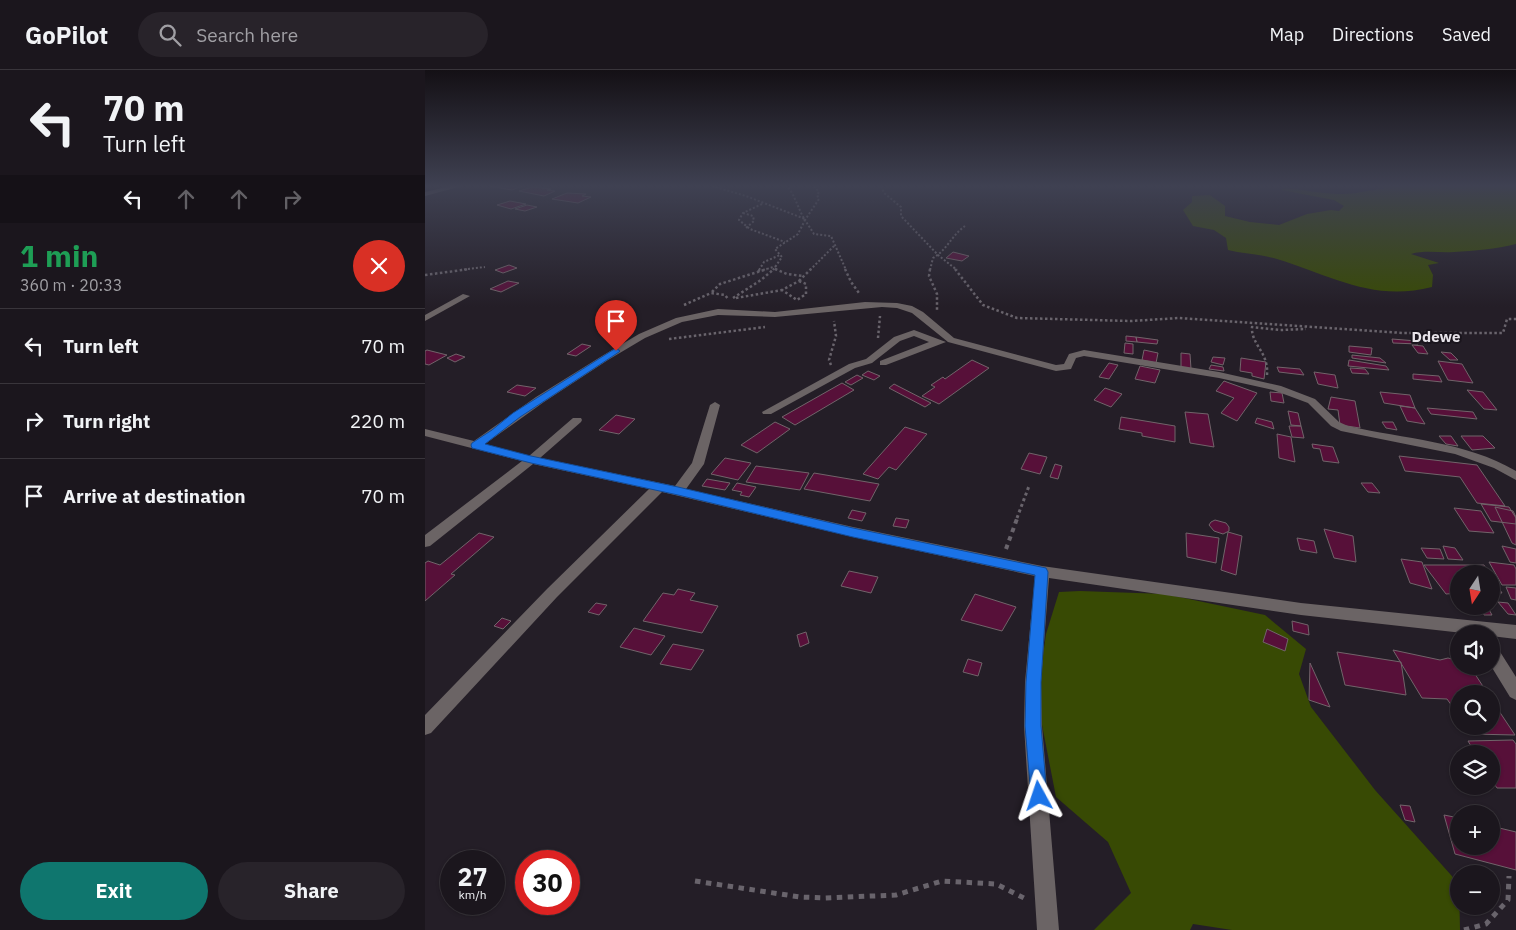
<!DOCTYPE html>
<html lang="en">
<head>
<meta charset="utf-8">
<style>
  :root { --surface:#1b161d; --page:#28232a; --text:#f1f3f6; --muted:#a09fa4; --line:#39353b; --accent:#0f766e }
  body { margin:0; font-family:"IBM Plex Sans",sans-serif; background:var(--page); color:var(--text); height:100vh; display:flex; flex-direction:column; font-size:19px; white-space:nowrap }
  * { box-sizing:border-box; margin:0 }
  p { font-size:16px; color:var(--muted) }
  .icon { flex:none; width:28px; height:28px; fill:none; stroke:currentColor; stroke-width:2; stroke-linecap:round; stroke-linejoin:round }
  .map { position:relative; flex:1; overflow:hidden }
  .sheet { display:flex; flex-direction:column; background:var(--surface); width:425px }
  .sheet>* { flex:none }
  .banner { background:#1b161d; color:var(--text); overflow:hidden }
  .needle { width:32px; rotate:192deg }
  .tools { position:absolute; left:1025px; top:495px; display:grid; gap:10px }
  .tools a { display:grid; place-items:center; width:50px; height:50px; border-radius:50%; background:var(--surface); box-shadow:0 1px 4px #0004,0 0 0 1px var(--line); font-size:25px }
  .speed { position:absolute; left:15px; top:780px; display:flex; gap:10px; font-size:25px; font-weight:700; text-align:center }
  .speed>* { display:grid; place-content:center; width:65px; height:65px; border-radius:50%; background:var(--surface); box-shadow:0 1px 4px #0004,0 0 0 1px var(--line); line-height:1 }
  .speed small { font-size:12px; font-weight:400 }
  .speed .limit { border:8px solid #d22; background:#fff; color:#111 }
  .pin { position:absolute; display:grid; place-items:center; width:42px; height:42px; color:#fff; margin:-51px -21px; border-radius:50% 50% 50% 0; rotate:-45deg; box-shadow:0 0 5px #0007 }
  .pin .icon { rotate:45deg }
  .me { position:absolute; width:55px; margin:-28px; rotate:355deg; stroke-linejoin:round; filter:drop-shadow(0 0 4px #0008) }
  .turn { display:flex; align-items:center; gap:18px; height:105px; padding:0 20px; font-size:22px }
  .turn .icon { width:65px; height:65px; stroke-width:2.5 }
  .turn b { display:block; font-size:35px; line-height:42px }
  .lanes { display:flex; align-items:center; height:48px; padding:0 20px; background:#0003; justify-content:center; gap:25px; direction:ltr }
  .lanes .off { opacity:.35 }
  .round { display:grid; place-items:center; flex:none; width:52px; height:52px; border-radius:26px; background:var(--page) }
  .summary { display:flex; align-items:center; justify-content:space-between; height:85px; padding:0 20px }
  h1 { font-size:30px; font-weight:800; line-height:38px; color:#1e9e55 }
  .primary-button { display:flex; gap:10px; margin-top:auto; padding:10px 20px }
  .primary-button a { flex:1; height:58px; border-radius:30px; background:var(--accent); color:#fff; font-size:20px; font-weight:800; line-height:58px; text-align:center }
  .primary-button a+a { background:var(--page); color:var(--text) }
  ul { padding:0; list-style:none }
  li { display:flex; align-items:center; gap:15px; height:75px; padding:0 20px; border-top:1px solid var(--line) }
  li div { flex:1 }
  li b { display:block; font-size:19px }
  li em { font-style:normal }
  header { display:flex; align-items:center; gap:30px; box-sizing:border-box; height:70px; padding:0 25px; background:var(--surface); border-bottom:1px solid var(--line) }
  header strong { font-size:24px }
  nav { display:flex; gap:28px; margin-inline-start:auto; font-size:18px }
  .search { width:350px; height:45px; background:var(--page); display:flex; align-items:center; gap:12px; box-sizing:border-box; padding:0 18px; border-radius:28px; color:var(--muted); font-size:19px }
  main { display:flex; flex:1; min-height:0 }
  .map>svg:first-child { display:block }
  .green { fill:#384a04 }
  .building { fill:#571039; stroke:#71646a }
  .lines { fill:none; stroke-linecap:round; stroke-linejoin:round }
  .path-far4 { stroke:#69646c; stroke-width:2; stroke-dasharray:2 2; stroke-linecap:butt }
  .path-far3 { stroke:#69646c; stroke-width:2.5; stroke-dasharray:2.5 2.5; stroke-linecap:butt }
  .path-far2 { stroke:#69646c; stroke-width:3; stroke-dasharray:3 3; stroke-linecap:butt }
  .path-far1 { stroke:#69646c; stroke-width:4; stroke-dasharray:4.5 4.5; stroke-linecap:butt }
  .path { stroke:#69646c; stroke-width:5; stroke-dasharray:5.5 5.5; stroke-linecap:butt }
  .minor { fill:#6b6465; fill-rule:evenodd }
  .route { fill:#1a73e8; stroke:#114b97 }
  .labels { text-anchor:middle; stroke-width:4; stroke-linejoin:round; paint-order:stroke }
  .far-quarter-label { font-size:15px; font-weight:bold; fill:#e7e3e9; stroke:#1a151d }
</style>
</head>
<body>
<header>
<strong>GoPilot</strong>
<div class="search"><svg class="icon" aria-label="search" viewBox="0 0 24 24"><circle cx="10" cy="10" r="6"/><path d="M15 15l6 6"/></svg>Search here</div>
<nav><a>Map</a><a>Directions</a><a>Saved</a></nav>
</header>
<main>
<section class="sheet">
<div class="banner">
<div class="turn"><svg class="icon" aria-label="left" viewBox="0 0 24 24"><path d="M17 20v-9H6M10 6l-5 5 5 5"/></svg><div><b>70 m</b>Turn left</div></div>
<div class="lanes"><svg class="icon" aria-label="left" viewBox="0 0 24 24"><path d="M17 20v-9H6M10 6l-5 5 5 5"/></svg><svg class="icon off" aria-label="ahead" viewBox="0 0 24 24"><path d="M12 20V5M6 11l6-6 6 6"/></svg><svg class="icon off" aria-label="ahead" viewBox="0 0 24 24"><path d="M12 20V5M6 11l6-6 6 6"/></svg><svg class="icon off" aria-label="right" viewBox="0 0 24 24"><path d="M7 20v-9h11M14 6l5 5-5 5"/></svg></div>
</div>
<div class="summary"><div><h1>1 min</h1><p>360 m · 20:33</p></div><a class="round" style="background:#d93025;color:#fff"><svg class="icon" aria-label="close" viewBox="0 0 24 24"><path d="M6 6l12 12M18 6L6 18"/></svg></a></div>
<ul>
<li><svg class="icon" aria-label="left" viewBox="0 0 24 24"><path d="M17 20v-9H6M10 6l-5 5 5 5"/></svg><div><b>Turn left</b></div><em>70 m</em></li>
<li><svg class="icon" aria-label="right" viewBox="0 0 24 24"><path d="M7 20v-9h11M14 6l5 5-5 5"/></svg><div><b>Turn right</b></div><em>220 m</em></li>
<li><svg class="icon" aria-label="arrive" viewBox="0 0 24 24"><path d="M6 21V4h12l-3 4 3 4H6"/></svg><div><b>Arrive at destination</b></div><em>70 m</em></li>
</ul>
<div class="primary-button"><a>Exit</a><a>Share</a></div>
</section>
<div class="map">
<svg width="1091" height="860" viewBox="0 0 1091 860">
  <rect width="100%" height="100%" fill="#241e27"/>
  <path class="green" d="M 957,116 L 1091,116 L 1091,174 C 1071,179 1049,181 1029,182 C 1014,183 1000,180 986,184 L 1014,193 L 1003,195 L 1008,205 L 1007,217 C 948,232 907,206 852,189 C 835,184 820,184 803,180 L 801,168 L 789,160 L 768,156 L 758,140 L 767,132 L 767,126 L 785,125 L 800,136 L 800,146 L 825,152 L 854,155 L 882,144 L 906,140 L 914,141 L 919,136 L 909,130 L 856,120 L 862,118 C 885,121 913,127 936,122 C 945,121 951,119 959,119 Z
    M 655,521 L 740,524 L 840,545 L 881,579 L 874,604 L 886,637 L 950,720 L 1034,814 L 1035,860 L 807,860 L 768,854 L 765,860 L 669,860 L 706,823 L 683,772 L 631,727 L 612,629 L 621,564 L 634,522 Z"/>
  <path class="building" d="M 64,116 L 97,116 L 87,120 Z
    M 107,117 L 126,119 L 122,120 L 130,121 L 119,126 L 94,121 Z
    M 142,123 L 161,124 L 157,126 L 166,127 L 153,133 L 127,129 Z
    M 85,131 L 101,134 L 86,139 L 72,135 Z
    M 102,135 L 112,137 L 100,141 L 90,139 Z
    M 528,182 L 544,186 L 537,191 L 521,188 Z
    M 84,195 L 92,198 L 78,203 L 70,200 Z
    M 83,211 L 94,213 L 76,222 L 65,219 Z
    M 701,266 L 711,267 L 712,272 L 701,271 Z
    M 711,267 L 733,270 L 732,274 L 712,272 Z
    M 967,269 L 992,271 L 993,274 L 968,273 Z
    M 700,273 L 708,274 L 708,284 L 699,283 Z
    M 157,274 L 166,276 L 151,286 L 142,284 Z
    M 987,275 L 998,276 L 1003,284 L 993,283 Z
    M 924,276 L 947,278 L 946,285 L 924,282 Z
    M 2,280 L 22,285 L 4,295 L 0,294 L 0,281 Z
    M 719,280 L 733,283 L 731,293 L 717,290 Z
    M 1016,282 L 1026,283 L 1033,290 L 1025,290 Z
    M 756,283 L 765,284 L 766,299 L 756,298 Z
    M 31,284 L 40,287 L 30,292 L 22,288 Z
    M 927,285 L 955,288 L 961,293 L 927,288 Z
    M 788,287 L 800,288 L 798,295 L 786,292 Z
    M 816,288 L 841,292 L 839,309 L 827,306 L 827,303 L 815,301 Z
    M 547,290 L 564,298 L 514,334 L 497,326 L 510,317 L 506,315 L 518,307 L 520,309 Z
    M 924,290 L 961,296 L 964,300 L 923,296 Z
    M 1013,291 L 1037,294 L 1048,313 L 1023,310 Z
    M 684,293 L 693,295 L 684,309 L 674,307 Z
    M 786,295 L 798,297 L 799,301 L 784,299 Z
    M 715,296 L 735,300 L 730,313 L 710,309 Z
    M 852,297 L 875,299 L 879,305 L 854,302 Z
    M 925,298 L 940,299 L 944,304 L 927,303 Z
    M 443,301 L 455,306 L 449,310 L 437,305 Z
    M 889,302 L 910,305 L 913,318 L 893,314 Z
    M 988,304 L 1014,306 L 1017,312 L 988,309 Z
    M 432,305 L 438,308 L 426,315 L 420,312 Z
    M 799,311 L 832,323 L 812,351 L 796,343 L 809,328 L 791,321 Z
    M 417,313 L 429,320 L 370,355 L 357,347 Z
    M 469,314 L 506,333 L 500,337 L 464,318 Z
    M 92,315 L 111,318 L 100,326 L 82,322 Z
    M 680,318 L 697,324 L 686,337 L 669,330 Z
    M 1042,320 L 1058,322 L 1072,340 L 1059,339 Z
    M 845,322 L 857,323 L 859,333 L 846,331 Z
    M 955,322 L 985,325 L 990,338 L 959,333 Z
    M 906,327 L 930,331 L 935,358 L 915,355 L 913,340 L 903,339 Z
    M 975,336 L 990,338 L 1000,354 L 982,351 Z
    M 1002,338 L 1048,342 L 1052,349 L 1006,344 Z
    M 863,341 L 873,343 L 876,356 L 866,355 Z
    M 760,342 L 783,344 L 789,377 L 765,373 Z
    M 191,345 L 210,349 L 194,364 L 174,360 Z
    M 696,347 L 750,356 L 750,372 L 717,366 L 717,363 L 694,359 Z
    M 832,348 L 847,352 L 849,359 L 830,353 Z
    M 350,352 L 365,359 L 332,383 L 316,375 Z
    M 957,352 L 968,352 L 972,360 L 961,358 Z
    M 864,356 L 876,356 L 879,368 L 867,367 Z
    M 480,357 L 502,364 L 471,400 L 464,397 L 453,409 L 438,404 Z
    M 852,364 L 866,367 L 870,392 L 854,388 Z
    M 1014,366 L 1026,366 L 1033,376 L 1021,374 Z
    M 1036,366 L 1058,366 L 1070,378 L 1047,380 Z
    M 887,374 L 908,377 L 914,393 L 898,391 L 895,379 L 888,378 Z
    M 604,383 L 622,387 L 615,404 L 596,399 Z
    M 974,386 L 1052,395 L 1080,436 L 1052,433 L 1035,407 L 980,401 Z
    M 300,388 L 326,393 L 313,410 L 286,404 Z
    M 630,394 L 637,396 L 633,409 L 625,407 Z
    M 331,396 L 384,403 L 375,420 L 321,412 Z
    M 389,403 L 454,414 L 445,431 L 379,419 Z
    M 282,409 L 305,413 L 300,420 L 277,416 Z
    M 312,413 L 331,417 L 324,427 L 315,425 L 317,422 L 307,420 Z
    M 936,413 L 947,413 L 955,423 L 943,422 Z
    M 1056,434 L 1084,437 L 1091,448 L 1091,454 L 1066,451 Z
    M 1070,437 L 1088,441 L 1091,447 L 1091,475 L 1087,473 Z
    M 1029,438 L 1056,441 L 1069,463 L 1044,461 Z
    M 427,440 L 441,443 L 437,451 L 423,448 Z
    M 471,448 L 484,450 L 481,458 L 468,456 Z
    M 790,450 L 801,453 L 804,457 L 804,461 L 798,464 L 789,461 L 784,455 L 786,452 Z
    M 899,459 L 928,466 L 931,492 L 909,488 Z
    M 803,462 L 817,466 L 811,505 L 796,500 Z
    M 54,463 L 69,467 L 26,504 L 30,505 L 0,531 L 0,493 L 3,491 L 15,495 Z
    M 761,463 L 794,468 L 791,493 L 762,487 Z
    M 872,468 L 889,471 L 892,483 L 875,480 Z
    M 1018,476 L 1030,478 L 1038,490 L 1023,489 Z
    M 1077,476 L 1091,479 L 1091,493 L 1085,492 Z
    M 996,478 L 1015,479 L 1019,489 L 1002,488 Z
    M 976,489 L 997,492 L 1007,519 L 985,513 Z
    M 1064,492 L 1089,495 L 1091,499 L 1091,515 L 1077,515 Z
    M 999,495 L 1059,495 L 1064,504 L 1034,504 L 1034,523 L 1021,524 Z
    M 424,501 L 453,507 L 446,523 L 416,516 Z
    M 1066,506 L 1077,523 L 1066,523 Z
    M 1081,517 L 1091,518 L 1091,530 L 1086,529 Z
    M 253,519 L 270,523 L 265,530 L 293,536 L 277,563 L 218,551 L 238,523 L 249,525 Z
    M 550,524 L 591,537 L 577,561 L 536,550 Z
    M 1073,532 L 1083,533 L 1091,545 L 1083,544 Z
    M 171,533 L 182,535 L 174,545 L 163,542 Z
    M 1056,536 L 1062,536 L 1067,545 L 1059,545 Z
    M 77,548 L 86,551 L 78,559 L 69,556 Z
    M 867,551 L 883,555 L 884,565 L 868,561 Z
    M 209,558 L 240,566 L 226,585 L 195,577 Z
    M 842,559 L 863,569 L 860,581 L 838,572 Z
    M 381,562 L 384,573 L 375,577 L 372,565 Z
    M 248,574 L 279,580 L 266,600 L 235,594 Z
    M 968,580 L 1015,590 L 1023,588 L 1034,591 L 1034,596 L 1042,596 L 1048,601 L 1063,624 L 1034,624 L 1034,646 L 1022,629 L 997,628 Z
    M 912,582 L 976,592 L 981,625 L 920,615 Z
    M 543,589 L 557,593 L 553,606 L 538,602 Z
    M 885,593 L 905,637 L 884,630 Z
    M 1066,629 L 1090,665 L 1046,664 L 1040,656 L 1066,656 Z
    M 1088,670 L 1091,674 L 1091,718 L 1072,718 L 1066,709 L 1066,684 L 1051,684 L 1043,671 Z
    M 975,735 L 985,736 L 990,752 L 980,750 Z
    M 1019,745 L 1034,748 L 1034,776 L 1066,776 L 1066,756 L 1091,762 L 1091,800 L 1030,784 Z"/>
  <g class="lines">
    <path class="path-far4" d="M 287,116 L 321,126 L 380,149
      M 389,116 L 394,122 L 392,125 L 394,129 L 380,150 L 389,164 L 406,166 L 421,200
      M 456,116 L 459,123 L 476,137 L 476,146 L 513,185 L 532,200
      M 337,134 L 318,143 L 314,150 L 325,159 L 360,172
      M 318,143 L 328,146 L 329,151 L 321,158
      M 350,199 L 353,200
      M 35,200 L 60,197
      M 334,200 L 339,192 L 355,185
      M 338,200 L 352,196
      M 348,200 L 357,187 L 350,179 L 373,164 L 380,150 C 373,139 370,125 362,116
      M 385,200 L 410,175
      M 505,200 L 508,188 C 522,180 527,165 540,156"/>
    <path class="path-far3" d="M 350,199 L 362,204 L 378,206
      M 420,199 L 426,212 L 434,223
      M 505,199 L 504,206 L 512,224 L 512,242
      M 530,199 L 558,235 L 592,248 L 706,251 L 754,248 L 978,263 L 1078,263 L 1082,249 L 1091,249
      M 333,202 L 335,199
      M 0,205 L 45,199
      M 374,211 L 386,199
      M 374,211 L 381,214 L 381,224 L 372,230 L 357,220 Z
      M 287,222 L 295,214 L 342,199
      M 308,228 L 336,210 L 349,199
      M 311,228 L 357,220
      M 259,235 L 286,223 L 300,225 L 303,229
      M 453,268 L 455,246
      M 244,269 L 340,257
      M 406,295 L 404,290 L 411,266 L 409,251
      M 842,305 C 844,282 826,275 827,257 L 855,260 L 881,259"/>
    <path class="path-far2" d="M 592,448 L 604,416"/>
    <path class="path-far1" d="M 581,479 L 593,446"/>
    <path class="path" d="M 270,811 L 375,827 L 400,828 L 471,825 L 517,811 L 571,814 L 601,829
      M 1039,860 L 1061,854 L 1083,830 L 1084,806"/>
    <path class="minor" d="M 26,116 L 37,116 L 0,126 L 0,122 Z
      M 38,224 L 45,226 L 0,251 L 0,245 Z
      M 440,232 L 472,233 L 487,236 L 498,242 L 529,268 L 631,295 L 639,294 L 644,284 L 659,280 L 794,302 L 856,316 L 890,329 L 914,352 L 923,356 C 979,369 1040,371 1091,401 L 1091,410 L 1069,398 L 1030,384 L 916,361 L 906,356 L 883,333 L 848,320 L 794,308 L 659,286 L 651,288 L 646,299 L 631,301 L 523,272 L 487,243 L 472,238 L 457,237 L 350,247 L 293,245 L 257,252 L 220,268 L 183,290 L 119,332 L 60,374 L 104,386 L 148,348 L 156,348 L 157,350 L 156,352 L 115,388 L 250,416 L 267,393 L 285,335 L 290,332 L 295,335 L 279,394 L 261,419 L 428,457 L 617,496 L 876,533 L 1091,555 L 1091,569 L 1066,566 L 1066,564 L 1047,564 L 876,545 L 624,508 L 616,612 L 617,656 L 634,860 L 612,860 L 599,656 L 600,612 L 610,506 L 428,467 L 237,422 L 132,527 L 6,663 L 0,665 L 0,645 L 122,519 L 224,419 L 108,394 L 5,476 L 0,477 L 0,465 L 97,391 L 0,366 L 0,359 L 49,371 L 111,327 L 177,286 L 214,264 L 251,248 L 293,239 L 350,242 Z
      M 489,260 L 521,272 L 461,295 L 455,295 L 455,291 L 504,272 L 489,266 L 475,271 L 447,293 L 430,298 L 346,344 L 338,344 L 337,342 L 424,294 L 441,289 L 469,267 Z
      M 1066,575 L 1072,577 L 1091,607 L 1091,630 L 1085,627 L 1066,596 Z"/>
  </g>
  <linearGradient id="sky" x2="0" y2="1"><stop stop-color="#141015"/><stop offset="0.49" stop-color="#3f4152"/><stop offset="1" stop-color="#3f4152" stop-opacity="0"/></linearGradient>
  <rect width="1091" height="237" fill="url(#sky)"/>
  <path class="route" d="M 191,278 L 195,281 L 194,282 L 95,347 L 60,374 L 106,386 L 253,417 L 428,458 L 621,498 L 623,502 L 616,612 L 616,656 L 622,726 L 620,732 L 614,735 L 608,732 L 606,726 L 600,656 L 601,612 L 610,505 L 428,467 L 253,425 L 106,393 L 47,378 L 46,375 L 47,373 L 67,360 L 88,343 Z"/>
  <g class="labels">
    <g class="far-quarter-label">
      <text x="1011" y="272">Ddewe</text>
    </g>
  </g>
</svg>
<div class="tools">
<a><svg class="needle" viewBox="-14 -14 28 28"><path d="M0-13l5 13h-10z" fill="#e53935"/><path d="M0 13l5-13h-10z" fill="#a09fa4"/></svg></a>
<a><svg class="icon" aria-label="sound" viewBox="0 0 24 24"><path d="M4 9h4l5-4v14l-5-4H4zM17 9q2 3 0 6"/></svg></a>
<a><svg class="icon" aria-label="search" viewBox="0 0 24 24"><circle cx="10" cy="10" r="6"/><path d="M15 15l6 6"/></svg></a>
<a><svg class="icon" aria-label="layers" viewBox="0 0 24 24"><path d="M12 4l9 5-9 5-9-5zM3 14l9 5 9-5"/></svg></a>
<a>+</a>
<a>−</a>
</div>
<div class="speed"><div>27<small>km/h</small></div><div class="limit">30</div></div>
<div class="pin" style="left:191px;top:281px;background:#d93025"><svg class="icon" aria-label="arrive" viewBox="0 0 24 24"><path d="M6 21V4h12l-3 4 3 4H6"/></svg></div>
<svg class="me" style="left:614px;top:726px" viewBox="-20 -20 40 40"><path d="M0-17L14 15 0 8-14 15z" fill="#1a73e8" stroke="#fff" stroke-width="4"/></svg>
</div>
</main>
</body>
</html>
